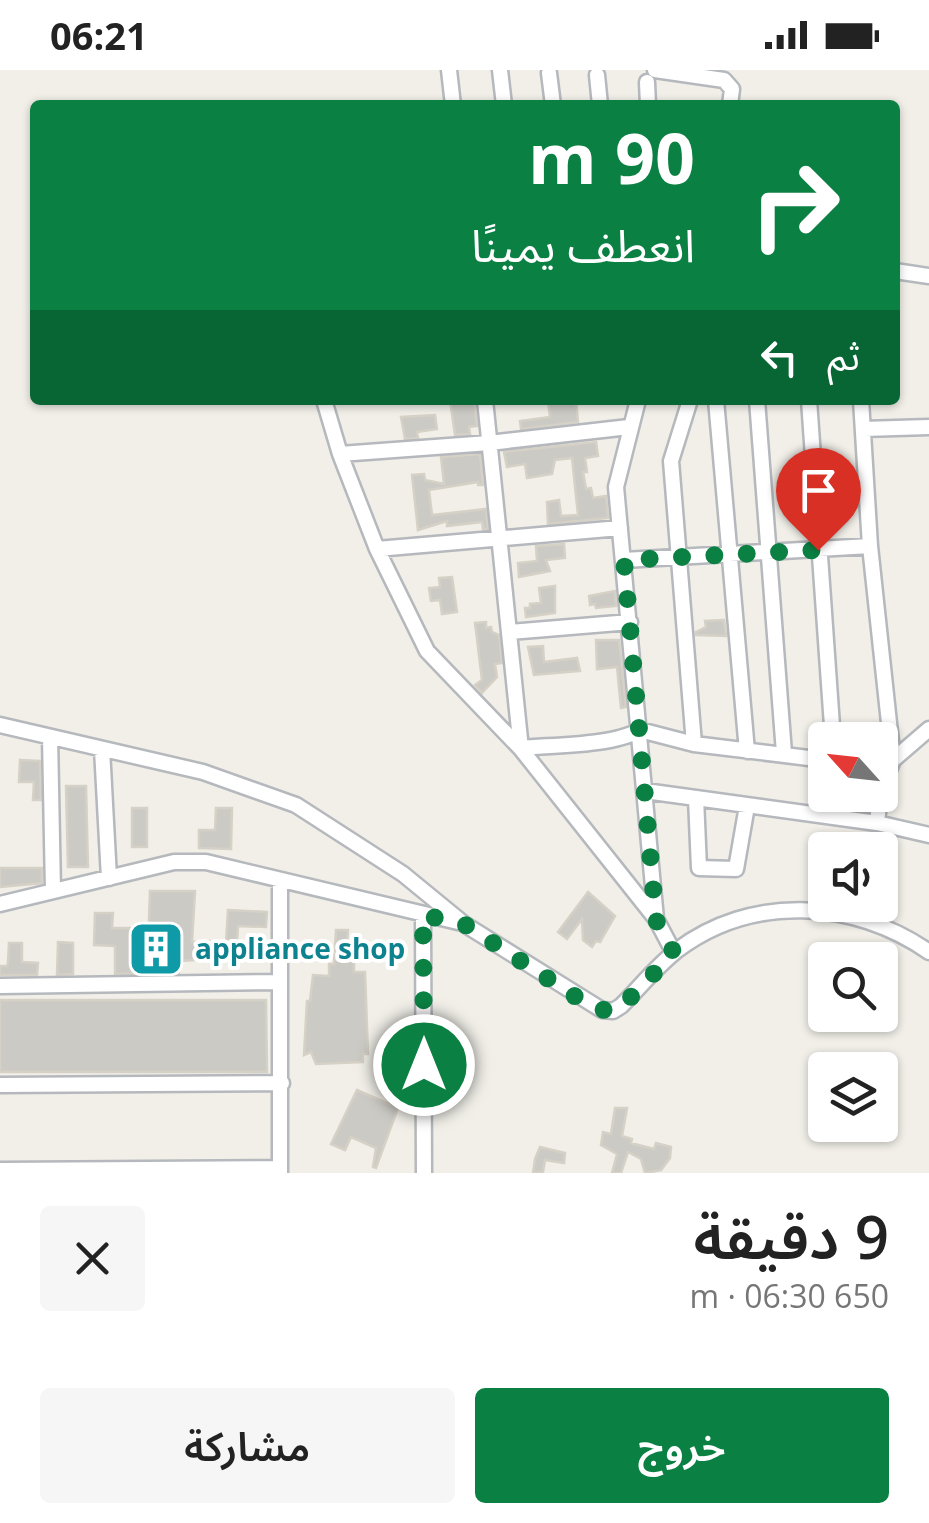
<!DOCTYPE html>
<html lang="ar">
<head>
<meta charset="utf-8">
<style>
  :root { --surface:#fff; --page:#f6f6f6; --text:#222; --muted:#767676; --accent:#0b8043 }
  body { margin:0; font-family:"Open Sans","Noto Sans Arabic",sans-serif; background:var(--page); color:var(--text); direction:rtl; height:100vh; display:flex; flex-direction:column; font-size:38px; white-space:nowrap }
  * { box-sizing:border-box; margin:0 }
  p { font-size:32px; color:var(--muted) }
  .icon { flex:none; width:55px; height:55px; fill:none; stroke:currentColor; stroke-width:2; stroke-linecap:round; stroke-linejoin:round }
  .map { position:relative; height:1103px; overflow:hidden; direction:ltr }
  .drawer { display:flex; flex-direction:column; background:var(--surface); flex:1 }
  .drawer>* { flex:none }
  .hud { position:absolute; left:30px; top:30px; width:870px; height:305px; border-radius:10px; box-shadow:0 2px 8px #0004; direction:rtl; background:#0b8043; color:#fff; overflow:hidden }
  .needle { width:65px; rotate:297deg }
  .controls { position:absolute; left:808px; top:652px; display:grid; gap:20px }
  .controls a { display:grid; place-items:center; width:90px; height:90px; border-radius:10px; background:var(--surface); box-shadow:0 2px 8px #0004; font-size:50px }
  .pin { position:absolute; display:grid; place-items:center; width:85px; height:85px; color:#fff; margin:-102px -42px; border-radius:50% 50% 50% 0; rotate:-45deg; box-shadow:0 0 10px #0007 }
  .pin .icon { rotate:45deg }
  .me { position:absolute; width:110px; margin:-55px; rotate:0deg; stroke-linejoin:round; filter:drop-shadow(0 0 8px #0008) }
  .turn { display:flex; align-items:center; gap:35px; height:210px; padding:0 40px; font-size:45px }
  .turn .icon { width:130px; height:130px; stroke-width:2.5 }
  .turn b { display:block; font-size:70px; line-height:85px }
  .then { display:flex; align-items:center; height:95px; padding:0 40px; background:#0003; gap:20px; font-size:38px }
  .round { display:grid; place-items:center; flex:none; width:105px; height:105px; border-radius:10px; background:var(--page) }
  .overview { display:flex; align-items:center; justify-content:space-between; height:170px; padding:0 40px }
  h1 { font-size:60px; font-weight:600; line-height:75px }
  .button { display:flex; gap:20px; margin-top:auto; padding:20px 40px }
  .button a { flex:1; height:115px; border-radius:10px; background:var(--accent); color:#fff; font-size:40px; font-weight:600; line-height:115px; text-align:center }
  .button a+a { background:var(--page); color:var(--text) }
  .status { display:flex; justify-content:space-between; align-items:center; height:70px; padding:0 50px; background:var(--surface); direction:ltr }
  .status svg { height:28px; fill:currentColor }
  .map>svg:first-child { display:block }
  .building { fill:#cccac5; stroke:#d6d1c6; stroke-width:2.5 }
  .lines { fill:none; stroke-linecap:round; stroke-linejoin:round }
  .minor-casing { stroke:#b5b8bc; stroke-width:19 }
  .minor { stroke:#fff; stroke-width:14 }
  .route { stroke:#0b8043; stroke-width:18; stroke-dasharray:0 32.4 }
  .labels { text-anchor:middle; stroke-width:8; stroke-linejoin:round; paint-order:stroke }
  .culture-label { font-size:28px; font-weight:bold; fill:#0d838f; stroke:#fff; text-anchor:start }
</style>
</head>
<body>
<div class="status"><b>06:21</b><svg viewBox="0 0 49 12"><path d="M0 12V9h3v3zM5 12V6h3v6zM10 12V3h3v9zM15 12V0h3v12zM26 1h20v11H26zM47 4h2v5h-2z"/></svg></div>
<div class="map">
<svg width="929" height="1103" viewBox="0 0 929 1103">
  <rect width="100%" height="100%" fill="#f1efe8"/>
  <path class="building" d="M 450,330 L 474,330 L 477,356 L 469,357 L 470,364 L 455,365 Z
    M 576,330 L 578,352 L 521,359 L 520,351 L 550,347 L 548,331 Z
    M 435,345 L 437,359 L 417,362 L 418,368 L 405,369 L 401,347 Z
    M 596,372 L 598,386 L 585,388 L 587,402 L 583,402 L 586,419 L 591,418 L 593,428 L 606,426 L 608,448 L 548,454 L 547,432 L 559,430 L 561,446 L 578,445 L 572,388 L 555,390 L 552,404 L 527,408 L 525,394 L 507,397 L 504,382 Z
    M 480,384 L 483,415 L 478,415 L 478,412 L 429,420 L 432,445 L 486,439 L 488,459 L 483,459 L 482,452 L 447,456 L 447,451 L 418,460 L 412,405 L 424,404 L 425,410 L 444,414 L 441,387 Z
    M 564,474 L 565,488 L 546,490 L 550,501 L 519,507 L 518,493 L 537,491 L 536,476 Z
    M 452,507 L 457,542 L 442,544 L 440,530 L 431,531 L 429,518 L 440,517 L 439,508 Z
    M 555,516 L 555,543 L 526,547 L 525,538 L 530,538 L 530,534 L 541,533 L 539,518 Z
    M 615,521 L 616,536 L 596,538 L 595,534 L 590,535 L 589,526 Z
    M 724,550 L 726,566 L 696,565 L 696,562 L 706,557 L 705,551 Z
    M 486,552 L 486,558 L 491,557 L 492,562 L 499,565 L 502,593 L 495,594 L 497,607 L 482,623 L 475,615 L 482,610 L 475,553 Z
    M 596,570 L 619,570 L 626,637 L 621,638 L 617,597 L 597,599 Z
    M 543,576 L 544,592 L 577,588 L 580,601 L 534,605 L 528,577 Z
    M 20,690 L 40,691 L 41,730 L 33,730 L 34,712 L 19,712 Z
    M 66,716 L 86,716 L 88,797 L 68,797 Z
    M 132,738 L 147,738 L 147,777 L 132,777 Z
    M 216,738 L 232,738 L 231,779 L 199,778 L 199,760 L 215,760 Z
    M 0,798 L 42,798 L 42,813 L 0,817 Z
    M 150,821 L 195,821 L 192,872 L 211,871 L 211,889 L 179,891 L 179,903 L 115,904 L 115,876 L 94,875 L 95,843 L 113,843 L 112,858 L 130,858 L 130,876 L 148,876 Z
    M 588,822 L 615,846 L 600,872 L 596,871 L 592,877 L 583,870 L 582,849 L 567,869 L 558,862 Z
    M 228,840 L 267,842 L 266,857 L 238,856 L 237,873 L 226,873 Z
    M 336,860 L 348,860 L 346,891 L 354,891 L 354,902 L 365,902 L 368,984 L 363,984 L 363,992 L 316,994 L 311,982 L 304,985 L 307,931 L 310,931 L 313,905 L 329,906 L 329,894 L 334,894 Z
    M 58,872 L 73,873 L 73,904 L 57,905 Z
    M 9,873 L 22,873 L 22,892 L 38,893 L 37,905 L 0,905 L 0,896 L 7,896 L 8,893 Z
    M 0,930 L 266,930 L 267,1002 L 0,1002 Z
    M 357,1020 L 398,1038 L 376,1098 L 373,1097 L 376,1078 L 351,1067 L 345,1080 L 331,1074 Z
    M 615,1038 L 627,1038 L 622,1066 L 632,1069 L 631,1073 L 654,1079 L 656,1073 L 671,1077 L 670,1088 L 661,1100 L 645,1103 L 641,1089 L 628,1082 L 621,1103 L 612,1103 L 617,1084 L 601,1075 L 603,1062 L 611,1064 Z
    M 540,1077 L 565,1083 L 564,1093 L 545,1090 L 543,1102 L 533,1103 L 535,1089 Z"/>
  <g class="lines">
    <g class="minor-casing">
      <path id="minor" d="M 449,0 L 453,35
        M 500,0 L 504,35
        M 655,0 L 724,10 L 732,19 L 730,35
        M 549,3 L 553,35
        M 597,5 L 600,35
        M 647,12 L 648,35
        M 895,201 L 929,206
        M 324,330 L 340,384 L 377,479 L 427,581 L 521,679 L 656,849 L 674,883
        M 485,330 L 521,679
        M 638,330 L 616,417 L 656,849
        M 690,330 L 671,391 L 694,674
        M 716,330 L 747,681
        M 757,330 L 784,683
        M 809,330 L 833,670
        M 861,330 L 870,476 L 893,690 L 880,723
        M 863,359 L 929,357
        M 340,384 L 489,373 L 629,357
        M 377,479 L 620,458
        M 624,490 L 870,476
        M 510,562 L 630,552
        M 0,655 L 203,702 L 296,735 L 403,804 L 464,854 L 602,940 L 613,941 L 621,936 C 639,918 656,897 676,881 C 751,824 853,829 929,882
        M 50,667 L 53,821
        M 521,678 C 553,675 612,676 640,660 L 694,674 L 825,690
        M 102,679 L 109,808
        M 880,691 L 893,690 L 929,659
        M 645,721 L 877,753 L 880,725
        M 696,728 L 699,798 L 736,799 L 747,736
        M 877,753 L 929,765
        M 280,810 L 280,1103
        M 0,834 L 174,792 L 206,792 L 458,852
        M 423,845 L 424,1103
        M 0,916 L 280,912
        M 0,1015 L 282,1013
        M 0,1100 L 280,1098"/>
    </g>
    <use href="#minor" class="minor"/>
  </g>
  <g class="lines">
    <path class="route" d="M 424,995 L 423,845 L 464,854 L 590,936 L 608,941 L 622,936 L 674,883 L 656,850 L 624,490 L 818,480"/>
  </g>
  <defs>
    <g id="building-square" transform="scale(2.875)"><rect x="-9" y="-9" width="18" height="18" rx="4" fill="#0f9aa8" stroke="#fff"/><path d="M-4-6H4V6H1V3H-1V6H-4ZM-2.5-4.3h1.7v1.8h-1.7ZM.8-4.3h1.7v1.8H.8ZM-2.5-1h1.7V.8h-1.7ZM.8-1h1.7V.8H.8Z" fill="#fff"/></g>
  </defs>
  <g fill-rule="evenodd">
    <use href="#building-square" x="156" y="879"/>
  </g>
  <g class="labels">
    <g class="culture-label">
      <text x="195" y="889">appliance shop</text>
    </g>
  </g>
</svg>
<div class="controls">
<a><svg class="needle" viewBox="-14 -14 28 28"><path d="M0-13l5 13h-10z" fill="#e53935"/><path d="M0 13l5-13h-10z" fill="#767676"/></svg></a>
<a><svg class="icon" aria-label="sound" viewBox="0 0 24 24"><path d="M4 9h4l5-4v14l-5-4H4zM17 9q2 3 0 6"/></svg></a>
<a><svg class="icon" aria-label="search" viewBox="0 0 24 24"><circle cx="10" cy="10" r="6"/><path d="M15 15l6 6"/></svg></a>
<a><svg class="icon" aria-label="layers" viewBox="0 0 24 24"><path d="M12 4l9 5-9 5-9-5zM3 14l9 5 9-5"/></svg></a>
</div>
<div class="pin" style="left:818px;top:480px;background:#d93025"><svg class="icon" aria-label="arrive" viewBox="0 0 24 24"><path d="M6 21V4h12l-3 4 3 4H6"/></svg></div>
<svg class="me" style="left:424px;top:995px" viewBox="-20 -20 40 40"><circle r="17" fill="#0b8043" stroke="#fff" stroke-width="3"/><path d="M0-11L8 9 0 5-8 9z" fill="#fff"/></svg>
<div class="hud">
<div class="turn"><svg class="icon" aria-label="right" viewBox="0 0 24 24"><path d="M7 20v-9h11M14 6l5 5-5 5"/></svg><div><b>90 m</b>انعطف يمينًا</div></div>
<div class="then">ثم<svg class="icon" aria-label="left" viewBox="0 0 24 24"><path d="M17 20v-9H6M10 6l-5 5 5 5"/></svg></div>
</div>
</div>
<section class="drawer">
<div class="overview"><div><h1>9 دقيقة</h1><p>650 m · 06:30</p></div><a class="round"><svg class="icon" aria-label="close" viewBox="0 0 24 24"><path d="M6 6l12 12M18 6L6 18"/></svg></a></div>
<div class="button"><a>خروج</a><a>مشاركة</a></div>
</section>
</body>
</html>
